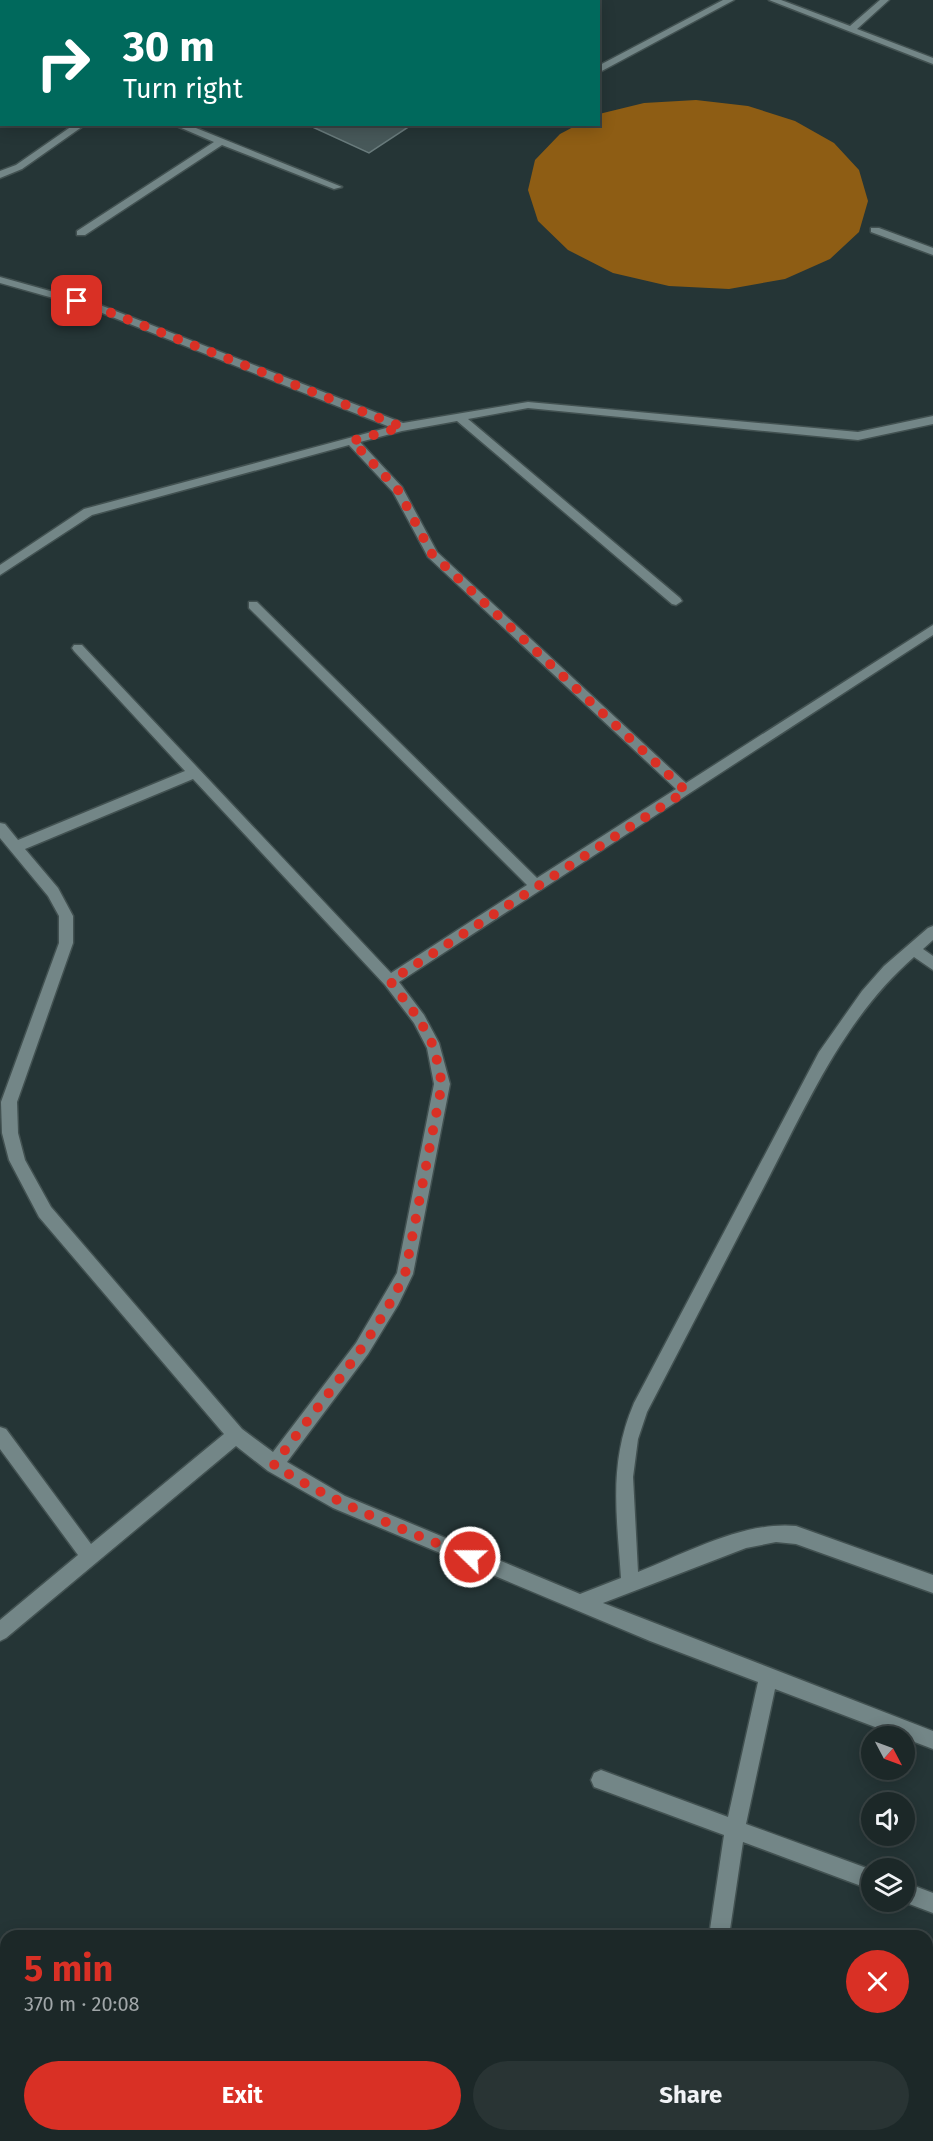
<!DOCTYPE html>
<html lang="en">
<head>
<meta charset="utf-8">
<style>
  :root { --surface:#1c2828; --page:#293434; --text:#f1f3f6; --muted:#a0a6a8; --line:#3a4445; --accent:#d93025 }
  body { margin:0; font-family:"Fira Sans",sans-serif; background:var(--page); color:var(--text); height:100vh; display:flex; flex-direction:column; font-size:22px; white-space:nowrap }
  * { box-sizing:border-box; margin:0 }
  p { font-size:20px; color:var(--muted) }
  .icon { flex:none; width:33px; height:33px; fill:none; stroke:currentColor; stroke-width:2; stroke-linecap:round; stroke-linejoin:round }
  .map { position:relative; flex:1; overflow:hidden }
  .details { position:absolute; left:0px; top:1930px; width:933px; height:212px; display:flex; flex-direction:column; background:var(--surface); border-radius:18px 18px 0 0; box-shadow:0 3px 15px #0003,0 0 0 2px var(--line) }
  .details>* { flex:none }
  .guide { position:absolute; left:0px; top:0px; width:600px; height:126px; box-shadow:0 3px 15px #0003,0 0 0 2px var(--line); background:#00695c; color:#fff; overflow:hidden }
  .needle { width:39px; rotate:131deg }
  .fabs { position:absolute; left:861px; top:1726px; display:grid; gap:12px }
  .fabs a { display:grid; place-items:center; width:54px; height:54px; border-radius:50%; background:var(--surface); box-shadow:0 3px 15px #0003,0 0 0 2px var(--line); font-size:30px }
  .pin { position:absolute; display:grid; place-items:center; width:51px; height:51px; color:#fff; margin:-26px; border-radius:12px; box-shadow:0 3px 9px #0006 }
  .me { position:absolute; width:66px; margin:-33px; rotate:292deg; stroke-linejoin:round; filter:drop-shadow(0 0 4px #0008) }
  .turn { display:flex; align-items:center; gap:21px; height:126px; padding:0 24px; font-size:27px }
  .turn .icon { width:78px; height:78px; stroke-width:2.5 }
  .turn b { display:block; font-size:42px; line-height:51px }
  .round { display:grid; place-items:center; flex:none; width:63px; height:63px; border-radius:32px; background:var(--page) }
  .overview { display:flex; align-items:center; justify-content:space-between; height:102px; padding:0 24px }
  h1 { font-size:36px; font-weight:700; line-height:45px; color:var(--accent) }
  .primary-button { display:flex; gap:12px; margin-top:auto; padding:12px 24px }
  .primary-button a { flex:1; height:69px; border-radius:36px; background:var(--accent); color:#fff; font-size:24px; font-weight:700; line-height:69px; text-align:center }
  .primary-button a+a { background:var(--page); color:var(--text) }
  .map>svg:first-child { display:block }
  .water { fill:#8e5d14 }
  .building { fill:#475859; stroke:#697b7c; stroke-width:1.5 }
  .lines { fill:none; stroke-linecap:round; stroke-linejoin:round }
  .minor-casing { stroke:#425151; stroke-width:3 }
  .minor { fill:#738687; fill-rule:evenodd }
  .route { stroke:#d93025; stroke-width:10; stroke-dasharray:0 18 }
</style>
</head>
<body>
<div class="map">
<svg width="933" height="2141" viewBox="0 0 933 2141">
  <rect width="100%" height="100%" fill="#253536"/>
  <path class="water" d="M 696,100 L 748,106 L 795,121 L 834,143 L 859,170 L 868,201 L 859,232 L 830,259 L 785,279 L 729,289 L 669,286 L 613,273 L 568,250 L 538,221 L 528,190 L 535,160 L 560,134 L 577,125 L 598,124 L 599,114 L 644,103 Z"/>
  <path class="building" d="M 306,124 L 413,124 L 369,153 Z"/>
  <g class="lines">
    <g class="minor-casing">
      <path id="minor" d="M 110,0 L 120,0 L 109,2 Z
        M 233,0 L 242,0 L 232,2 Z
        M 285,0 L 295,0 L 296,2 L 286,2 Z
        M 366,0 L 375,0 L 365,2 Z
        M 389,0 L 399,0 L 400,2 L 390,2 Z
        M 723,0 L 734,0 L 598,73 L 598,66 Z
        M 769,0 L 781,0 L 850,26 L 880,0 L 889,0 L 857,29 L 933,58 L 933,64 Z
        M 2,38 L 2,44 L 0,45 L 0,39 Z
        M 0,52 L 2,52 L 2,58 L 0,58 Z
        M 2,70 L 2,76 L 0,77 L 0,71 Z
        M 75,124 L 86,124 L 22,169 L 0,178 L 0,171 L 16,165 Z
        M 172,124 L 186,124 L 342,187 L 334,189 L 222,145 L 85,235 L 77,235 L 77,231 L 214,142 Z
        M 871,228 L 879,228 L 933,248 L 933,255 L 871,232 Z
        M 0,277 L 100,305 L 403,423 L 528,402 L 858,432 L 933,416 L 933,424 L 858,440 L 528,408 L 468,419 L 680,598 L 682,601 L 676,605 L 672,604 L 457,421 L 402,431 L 360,442 L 402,487 L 437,552 L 686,783 L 933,625 L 933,635 L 399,982 L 424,1015 L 439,1043 L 450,1084 L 413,1274 L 398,1305 L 368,1354 L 287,1462 L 345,1496 L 580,1594 L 621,1578 C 617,1516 608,1463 634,1403 L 819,1052 L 862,991 L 884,966 L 928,928 L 933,926 L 933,940 L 923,949 L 933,956 L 933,970 L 914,957 C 845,1017 808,1102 767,1181 C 727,1258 687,1335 647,1412 L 638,1439 L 633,1477 L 638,1572 C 686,1553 744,1521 796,1526 L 933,1575 L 933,1593 L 796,1544 L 776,1542 L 746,1548 L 603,1603 L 933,1731 L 933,1749 L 775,1689 L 746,1824 L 872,1870 L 872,1890 L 743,1842 L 729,1936 L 709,1936 L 724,1835 L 594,1787 L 591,1780 L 594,1773 L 601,1770 L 728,1817 L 758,1682 L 650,1641 L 333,1508 L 268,1471 L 236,1446 L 6,1638 L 0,1641 L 0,1620 L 78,1555 L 0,1449 L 0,1427 L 6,1429 L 91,1544 L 224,1434 L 39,1217 L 9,1160 L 2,1133 L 1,1102 L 59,943 L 59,916 L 48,896 L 0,838 L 0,823 L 5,824 L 18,840 L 185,771 L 74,651 L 72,648 L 74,645 L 82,645 L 391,973 L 527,885 L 249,608 L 249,602 L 257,602 L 537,878 L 676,789 L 428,557 L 393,492 L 349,445 L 92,515 L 0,575 L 0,565 L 84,509 L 390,427 L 92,309 L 0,283 ZM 193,779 L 385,985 L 414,1023 L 427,1048 L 434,1084 L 397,1273 L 356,1343 L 273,1452 L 242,1429 L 51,1207 L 25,1160 L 18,1133 L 17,1102 L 73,943 L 73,916 L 58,888 L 25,849 Z
        M 904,1882 L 933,1893 L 933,1913 L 904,1902 Z
        M 933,1949 L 933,2018 L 927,2020 L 927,1951 Z
        M 677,2136 L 699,2136 L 698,2141 L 676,2141 Z
        M 901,2136 L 923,2136 L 923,2141 L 901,2141 Z"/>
    </g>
    <use href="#minor" class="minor"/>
  </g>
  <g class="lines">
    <path class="route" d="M 77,301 L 96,307 L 402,427 L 352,441 L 398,490 L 432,554 L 686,791 L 390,981 L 419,1019 L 434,1047 L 442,1084 L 405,1274 C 374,1341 318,1405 274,1465 C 335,1504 403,1529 470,1557"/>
  </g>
</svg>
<div class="fabs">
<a><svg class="needle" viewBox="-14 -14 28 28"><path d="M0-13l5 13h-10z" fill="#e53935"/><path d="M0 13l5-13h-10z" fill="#a0a6a8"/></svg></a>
<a><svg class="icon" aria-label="sound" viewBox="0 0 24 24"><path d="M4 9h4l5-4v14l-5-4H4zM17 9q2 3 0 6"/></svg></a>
<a><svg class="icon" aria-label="layers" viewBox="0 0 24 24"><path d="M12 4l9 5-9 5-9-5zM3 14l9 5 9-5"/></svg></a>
</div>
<div class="pin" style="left:77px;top:301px;background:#d93025"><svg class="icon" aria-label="arrive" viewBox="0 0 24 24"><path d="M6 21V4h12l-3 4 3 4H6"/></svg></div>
<svg class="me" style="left:470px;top:1557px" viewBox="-20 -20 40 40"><circle r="17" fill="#d93025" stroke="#fff" stroke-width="3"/><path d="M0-11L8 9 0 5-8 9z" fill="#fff"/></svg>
<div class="guide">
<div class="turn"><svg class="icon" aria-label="right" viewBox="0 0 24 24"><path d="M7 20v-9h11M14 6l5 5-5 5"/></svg><div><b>30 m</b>Turn right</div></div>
</div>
<section class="details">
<div class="overview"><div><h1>5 min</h1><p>370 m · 20:08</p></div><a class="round" style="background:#d93025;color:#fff"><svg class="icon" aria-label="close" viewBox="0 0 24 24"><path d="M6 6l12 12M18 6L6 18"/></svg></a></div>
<div class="primary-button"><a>Exit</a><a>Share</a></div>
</section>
</div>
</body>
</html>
